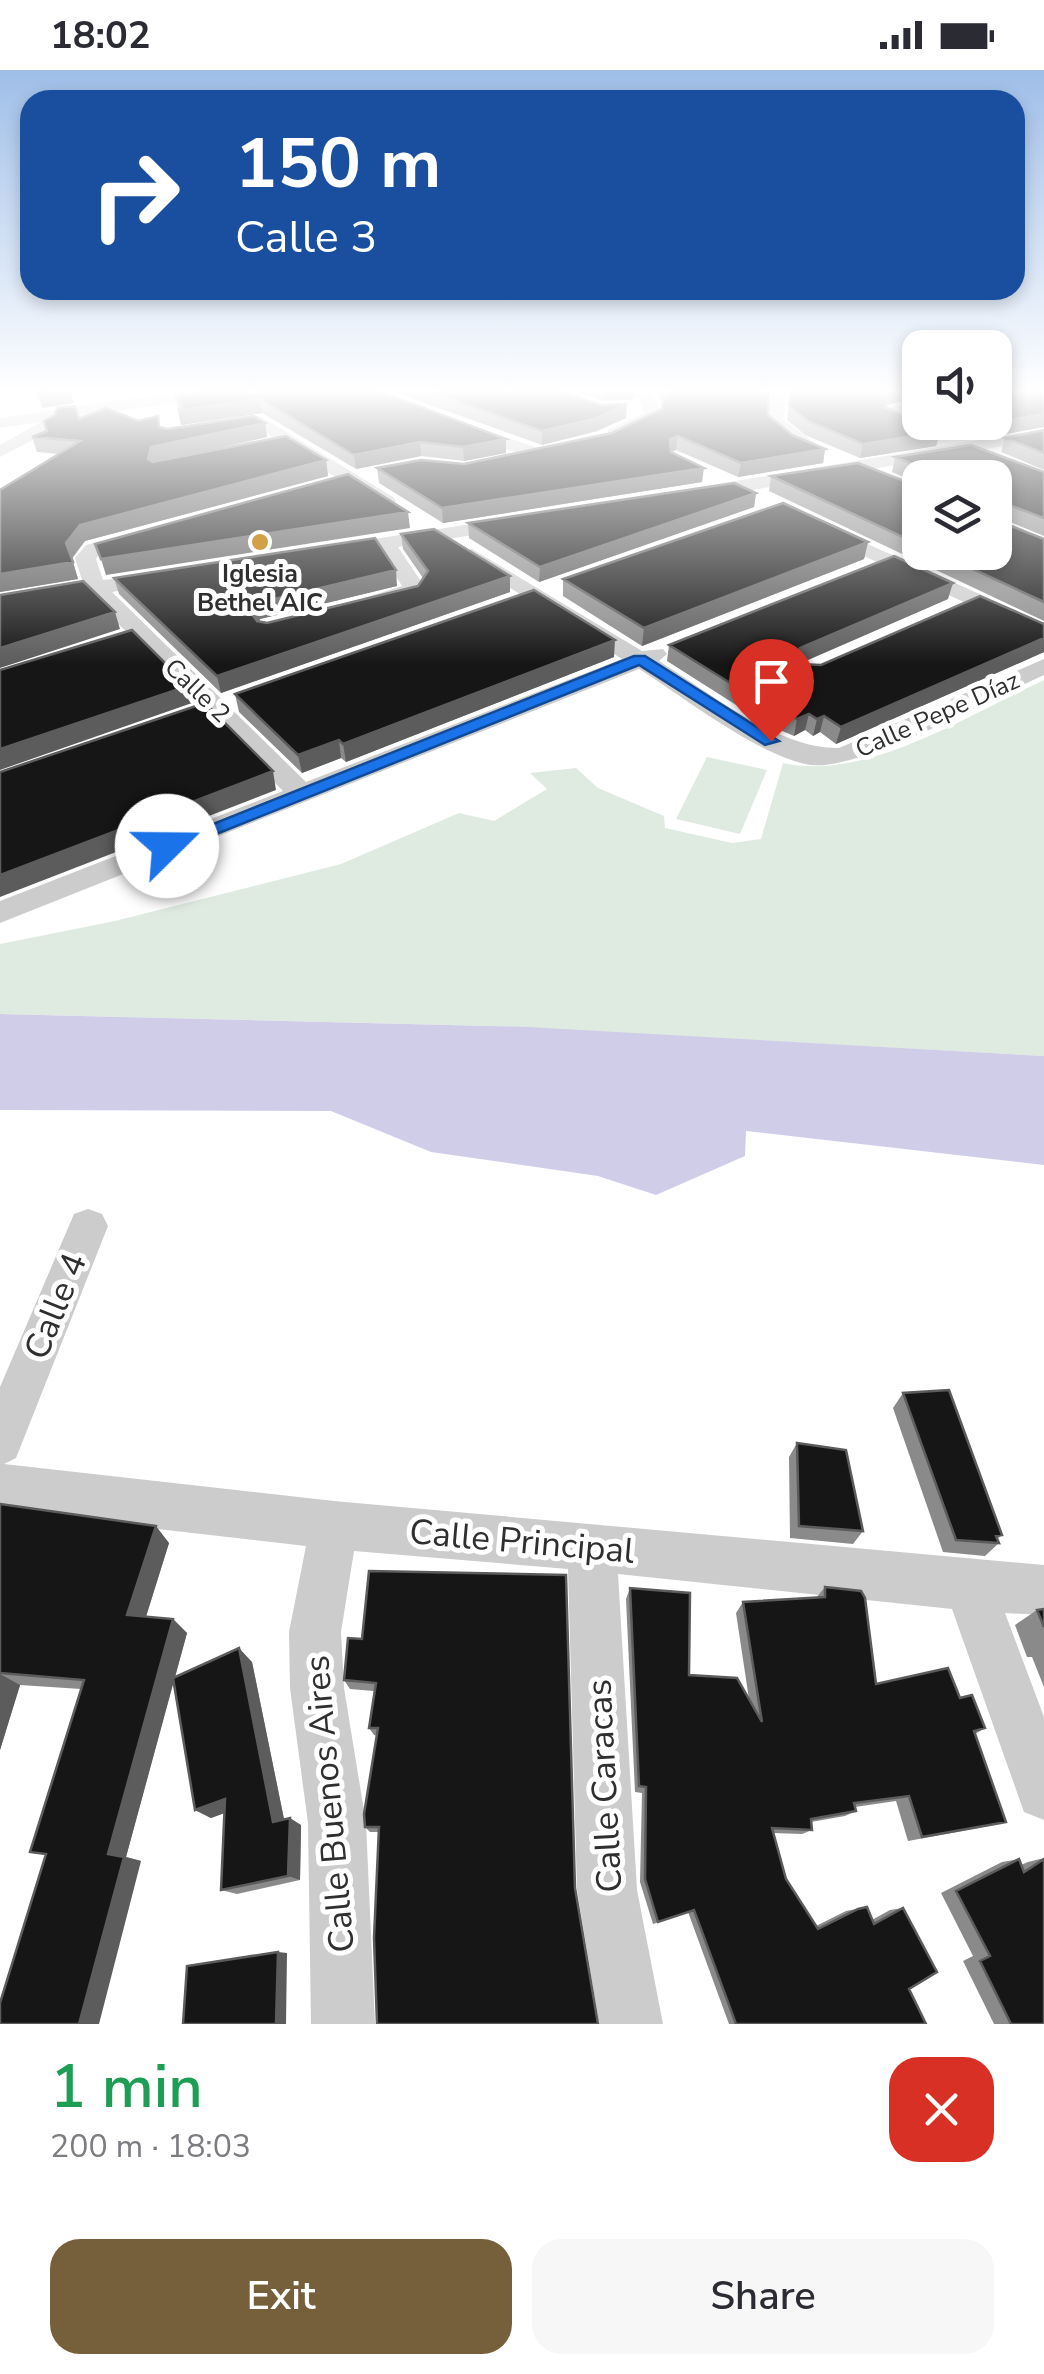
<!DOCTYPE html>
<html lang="en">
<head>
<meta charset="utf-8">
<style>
  :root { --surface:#fff; --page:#f7f7f7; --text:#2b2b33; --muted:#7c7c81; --accent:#76603c }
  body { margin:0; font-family:"Nunito Sans",sans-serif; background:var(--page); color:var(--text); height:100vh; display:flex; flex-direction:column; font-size:38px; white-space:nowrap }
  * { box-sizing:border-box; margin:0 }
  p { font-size:32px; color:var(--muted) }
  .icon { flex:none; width:55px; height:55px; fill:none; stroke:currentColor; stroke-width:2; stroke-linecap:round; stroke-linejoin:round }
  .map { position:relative; height:1954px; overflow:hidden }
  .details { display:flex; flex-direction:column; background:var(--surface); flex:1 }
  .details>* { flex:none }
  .guide { position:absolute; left:20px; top:20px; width:1005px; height:210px; border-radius:30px; box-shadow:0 5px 15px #0003; background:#1a4fa0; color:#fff; overflow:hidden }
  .tools { position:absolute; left:902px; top:260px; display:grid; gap:20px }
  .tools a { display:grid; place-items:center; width:110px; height:110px; border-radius:20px; background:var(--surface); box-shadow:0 5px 15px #0003; font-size:50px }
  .pin { position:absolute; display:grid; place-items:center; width:85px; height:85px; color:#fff; margin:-102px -42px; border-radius:50% 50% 50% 0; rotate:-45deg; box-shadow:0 0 10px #0007 }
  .pin .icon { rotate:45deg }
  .me { position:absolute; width:110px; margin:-55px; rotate:68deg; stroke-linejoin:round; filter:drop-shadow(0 0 8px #0008) }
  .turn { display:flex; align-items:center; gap:35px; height:210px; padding:0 50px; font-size:45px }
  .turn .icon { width:130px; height:130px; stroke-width:2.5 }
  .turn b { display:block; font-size:70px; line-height:85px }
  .round { display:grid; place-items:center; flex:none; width:105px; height:105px; border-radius:30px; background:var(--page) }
  .summary { display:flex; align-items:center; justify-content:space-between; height:170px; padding:0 50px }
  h1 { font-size:60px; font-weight:600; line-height:75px; color:#1e9e55 }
  .action { display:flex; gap:20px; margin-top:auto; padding:20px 50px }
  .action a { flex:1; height:115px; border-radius:30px; background:var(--accent); color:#fff; font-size:40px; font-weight:600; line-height:115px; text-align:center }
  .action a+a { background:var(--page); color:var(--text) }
  .status { display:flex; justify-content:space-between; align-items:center; height:70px; padding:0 50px; background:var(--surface); direction:ltr }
  .status svg { height:28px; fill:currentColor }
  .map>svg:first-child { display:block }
  .green { fill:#dfebe1 }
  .water { fill:#d0cde8 }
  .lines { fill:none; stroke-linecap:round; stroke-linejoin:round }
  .minor { fill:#ccc; fill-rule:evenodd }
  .wall { fill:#8a8a8a }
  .shaded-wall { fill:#5c5c5c }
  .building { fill:#161616; stroke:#5c5c5c; stroke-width:2.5 }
  .route { fill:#1a73e8; stroke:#114b97; stroke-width:2.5 }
  .poi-dot { fill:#d2a046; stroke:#fff; stroke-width:4 }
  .labels { text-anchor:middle; stroke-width:10; stroke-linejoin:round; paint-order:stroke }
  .far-poi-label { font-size:25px; font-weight:bold; fill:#2f2f2f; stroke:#fff }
  .far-street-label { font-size:25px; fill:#2f2f2f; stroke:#fff }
  .near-street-label { font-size:35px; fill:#2f2f2f; stroke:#fff }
</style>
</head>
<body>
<div class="status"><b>18:02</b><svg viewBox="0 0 49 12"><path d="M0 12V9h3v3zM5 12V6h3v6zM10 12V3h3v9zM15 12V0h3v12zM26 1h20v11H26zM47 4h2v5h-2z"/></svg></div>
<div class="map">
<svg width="1044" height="1954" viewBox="0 0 1044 1954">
  <rect width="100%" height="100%" fill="#fff"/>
  <path class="green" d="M 1044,610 L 1044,986 L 492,956 L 0,944 L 0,874 L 115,851 L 341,794 L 459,743 L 494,751 L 547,719 L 530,703 L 576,698 L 598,718 L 664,746 L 665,758 L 732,773 L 761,769 L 783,693 C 866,712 969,644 1044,610 Z
    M 707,687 L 767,700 L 740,764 L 676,749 Z"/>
  <path class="water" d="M 0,944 L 528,957 L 1044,986 L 1044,1095 L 746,1061 L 745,1086 L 656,1125 L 598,1106 L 431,1082 L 331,1041 L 0,1040 Z"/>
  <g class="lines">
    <path class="minor" d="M 191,320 L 236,320 L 228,325 L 55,350 L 58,354 L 56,358 L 0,387 L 0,375 L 41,352 L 0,358 L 0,348 Z
      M 636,320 L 652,320 L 661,345 L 620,368 L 608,368 L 608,360 L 644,343 Z
      M 772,320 L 788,320 L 783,350 L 815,373 L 815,381 L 803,381 L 768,356 Z
      M 920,331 L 920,341 L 901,346 L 933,360 L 933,368 L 921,368 L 885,349 L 887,339 Z
      M 260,346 L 393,427 L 396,431 L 386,437 L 379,435 L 257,357 L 222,362 L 213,357 L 222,352 Z
      M 464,353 L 544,380 L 547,384 L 544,388 L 532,388 L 458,362 L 458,354 Z
      M 1044,359 L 1044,369 L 695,430 L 686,424 L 695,418 Z
      M 516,447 L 523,449 L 523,457 L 398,477 L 426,519 L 423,524 L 372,540 L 361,533 L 364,528 L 402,516 L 379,480 L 335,487 L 325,481 L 335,475 Z
      M 823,454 L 1044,553 L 1044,569 L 816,464 L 816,456 Z
      M 141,460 L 151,466 L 148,470 L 100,483 L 96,489 L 103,510 L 173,502 L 176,507 L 173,512 L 112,522 L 306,712 L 622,589 L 465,489 L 462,485 L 465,481 L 472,479 L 642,581 L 663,579 L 667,584 L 659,591 C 709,622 779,680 839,678 L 1044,589 L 1044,605 C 994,628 860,701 811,695 C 763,689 682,626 639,599 L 0,853 L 0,831 L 283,721 L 90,525 L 0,539 L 0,525 L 83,513 L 75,488 L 86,475 Z
      M 88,1139 L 102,1144 L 108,1156 L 16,1388 L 4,1394 L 334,1431 L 1044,1495 L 1044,1545 L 1005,1543 L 1044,1647 L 1044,1750 L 1024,1742 L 952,1539 L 618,1504 L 637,1820 L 663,1954 L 599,1954 L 577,1820 L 568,1499 L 354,1481 L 341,1562 L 344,1618 L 366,1753 L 375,1954 L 311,1954 L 308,1753 L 290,1618 L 289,1562 L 306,1476 L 0,1441 L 0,1317 L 74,1144 Z"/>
  </g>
  <path class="wall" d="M 376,320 L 506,383 L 464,391 L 421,386 L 356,399 L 262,343 L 181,355 L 175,326 Z
    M 388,320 L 559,320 L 626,348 L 597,361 L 542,375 Z
    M 570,320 L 636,320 L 635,329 L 603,331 Z
    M 656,320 L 769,320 L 768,345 L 792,365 L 825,379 L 823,393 L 738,407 L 676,380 L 671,382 L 702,412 L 443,453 L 379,413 L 377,398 L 464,394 L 612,363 L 662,339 L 663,334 Z
    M 790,320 L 920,320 L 920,328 L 886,335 L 886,337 L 940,362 L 936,376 L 860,388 L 805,365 L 787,350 Z
    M 1044,320 L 1044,357 L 971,370 L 927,352 L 995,352 Z
    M 920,331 L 920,350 L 913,347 L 916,333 Z
    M 79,349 L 138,351 L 167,359 L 265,353 L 267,367 L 178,387 L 326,390 L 328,406 L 85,471 L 72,489 L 78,509 L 0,522 L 0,420 L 59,384 L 37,382 L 32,367 Z
    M 1044,360 L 1044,400 L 1001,382 L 1005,368 Z
    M 895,387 L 1044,402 L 1044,466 L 998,447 L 999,451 L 1044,469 L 1044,551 L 769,421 L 771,406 L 920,417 L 920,482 L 995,482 L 995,408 L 920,408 L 920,414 L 892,402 Z
    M 756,423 L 754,437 L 539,512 L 469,468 L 468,453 Z
    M 401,464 L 510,506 L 510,522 L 221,623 L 119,524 L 114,508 L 397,516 L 260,549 L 259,551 L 267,553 L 418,516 L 423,508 L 403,479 Z
    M 868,472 L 864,489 L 642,576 L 563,526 L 563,509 Z
    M 948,529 L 799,594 L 821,595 L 1044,582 L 836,674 L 820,662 L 813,666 L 805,660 L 794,666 L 766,654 L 667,591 L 669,575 Z
    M 614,587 L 346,692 L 341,688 L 302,703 L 239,642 L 235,624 Z
    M 903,1323 L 1002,1465 L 997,1469 L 999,1473 L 985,1486 L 943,1482 L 893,1338 Z
    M 797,1373 L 863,1461 L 853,1474 L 790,1468 L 789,1387 Z
    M 0,1434 L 169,1473 L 146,1547 L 173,1549 L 187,1563 L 175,1607 L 252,1592 L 284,1749 L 301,1755 L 300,1810 L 237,1824 L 221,1820 L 225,1743 L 211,1748 L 195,1740 L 173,1613 L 126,1787 L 141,1791 L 45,1785 L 30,1782 L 81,1619 L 20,1615 L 0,1680 Z
    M 566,1505 L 379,1762 L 370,1762 L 365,1757 L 377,1666 L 374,1665 L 369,1658 L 374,1621 L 350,1619 L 344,1610 L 362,1569 Z
    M 825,1517 L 876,1614 L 960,1628 L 985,1658 L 975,1664 L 1006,1752 L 989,1756 L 908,1771 L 896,1731 L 855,1737 L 856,1741 L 845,1746 L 811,1752 L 812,1760 L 802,1764 L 773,1763 L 786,1809 L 816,1856 L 846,1841 L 867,1837 L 872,1850 L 890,1840 L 903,1838 L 909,1919 L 926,1954 L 729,1954 L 688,1842 L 653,1854 L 640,1812 L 642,1723 L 635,1722 L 626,1529 L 630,1518 L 689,1605 L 749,1629 L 736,1543 L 743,1532 L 816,1528 Z
    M 1044,1539 L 1044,1617 L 1032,1587 L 1027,1587 L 1015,1555 L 1037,1540 Z
    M 1044,1788 L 1044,1954 L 994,1954 L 963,1891 L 973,1886 L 941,1823 L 1002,1792 L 1019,1789 L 1021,1795 L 1028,1792 Z"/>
  <path class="shaded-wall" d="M 70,320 L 74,333 L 42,338 L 38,325 Z
    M 604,320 L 636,320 L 635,329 L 603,331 Z
    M 896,320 L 920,320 L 920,324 L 919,327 L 886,335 L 889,322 Z
    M 260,329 L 262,343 L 181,355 L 178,341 Z
    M 627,334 L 626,348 L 597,361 L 542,375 L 542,361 Z
    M 1044,344 L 1044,357 L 971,370 L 975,356 Z
    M 265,353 L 267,367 L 155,392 L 152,404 L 148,389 L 151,377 Z
    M 940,362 L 936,376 L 860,388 L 863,374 Z
    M 678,366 L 676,380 L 668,383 L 670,369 Z
    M 506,369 L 506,383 L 464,391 L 463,377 Z
    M 420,372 L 421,386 L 356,399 L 354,385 Z
    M 825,379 L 823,393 L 738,407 L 741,393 Z
    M 326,390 L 328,406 L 85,471 L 71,489 L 66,473 L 80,455 Z
    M 704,398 L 702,412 L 443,453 L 442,438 Z
    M 756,423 L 754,437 L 539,512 L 540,497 Z
    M 408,442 L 410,458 L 106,505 L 101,489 Z
    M 868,472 L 864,489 L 642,576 L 644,558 Z
    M 73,492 L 78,509 L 0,522 L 0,504 Z
    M 396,500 L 397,516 L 260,549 L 255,560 L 252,544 L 257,533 Z
    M 510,506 L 510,522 L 221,623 L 217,606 Z
    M 953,513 L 948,529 L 796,595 L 795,585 L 800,578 Z
    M 115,542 L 120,559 L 0,598 L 0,578 Z
    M 1044,568 L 1044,582 L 836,674 L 841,657 Z
    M 615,570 L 614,587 L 346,692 L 343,674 Z
    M 188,616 L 192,633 L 0,700 L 0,679 Z
    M 809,644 L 805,660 L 794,666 L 797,649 Z
    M 824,646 L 820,662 L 813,666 L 817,649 Z
    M 339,670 L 341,688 L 302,703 L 298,685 Z
    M 273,701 L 276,720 L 0,827 L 0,805 Z
    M 156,1456 L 169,1473 L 142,1559 L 127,1545 Z
    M 173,1549 L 187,1563 L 126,1787 L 141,1791 L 99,1954 L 79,1954 L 108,1784 Z
    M 239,1578 L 252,1592 L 286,1759 L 273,1752 Z
    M 0,1604 L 20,1615 L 0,1680 Z
    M 225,1729 L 240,1737 L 211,1748 L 195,1740 Z
    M 290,1748 L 301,1755 L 300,1810 L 288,1806 Z
    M 278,1882 L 287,1883 L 286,1954 L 276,1954 Z"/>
  <path class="building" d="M 37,320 L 67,320 L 38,325 Z
    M 202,320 L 376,320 L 506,369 L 463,377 L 420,372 L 354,385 L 260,329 L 178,341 L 184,339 L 175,326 Z
    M 425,320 L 558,320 L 601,335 L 627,334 L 597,348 L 542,361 Z
    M 664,320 L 769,320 L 768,345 L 792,365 L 825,379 L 741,393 L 678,366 L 670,369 L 671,382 L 704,398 L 442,438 L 377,398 L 421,390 L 464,394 L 612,363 L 662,339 L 665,323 Z
    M 791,320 L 896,320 L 889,322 L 885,337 L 940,362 L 863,374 L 808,351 L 789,336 Z
    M 995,320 L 1044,320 L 1044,344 L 975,356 L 966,352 L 995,352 Z
    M 75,336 L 79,349 L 106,338 L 138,351 L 158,346 L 159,357 L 167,359 L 254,346 L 265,353 L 151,377 L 148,389 L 153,392 L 286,366 L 326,390 L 80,455 L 66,473 L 73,492 L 0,504 L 0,420 L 80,371 L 32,367 L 47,361 L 44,351 L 55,345 L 57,338 Z
    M 1044,360 L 1044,383 L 1005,368 Z
    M 971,375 L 1044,402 L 1044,448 L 1001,432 L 996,435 L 999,451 L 1044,469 L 1044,532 L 936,482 L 995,482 L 995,408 L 926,408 L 927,400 L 895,387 Z
    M 858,393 L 920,417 L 920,475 L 771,406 Z
    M 348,404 L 408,442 L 101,489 L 95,474 Z
    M 734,413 L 756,423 L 540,497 L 468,453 Z
    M 783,433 L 868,472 L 644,558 L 563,509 Z
    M 434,459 L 510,506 L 217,606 L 114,508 L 375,468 L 396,500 L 257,533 L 252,544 L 257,551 L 267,553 L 418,516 L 428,501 L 401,464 Z
    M 894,486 L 953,513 L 800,578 L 795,585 L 798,594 L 821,595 L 980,526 L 1044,554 L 1044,568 L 841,657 L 824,646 L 817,649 L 809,644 L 797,649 L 769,637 L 669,575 Z
    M 83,511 L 115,542 L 0,578 L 0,525 Z
    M 534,520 L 615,570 L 343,674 L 339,670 L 298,685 L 235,624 Z
    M 132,560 L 188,616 L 0,679 L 0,600 Z
    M 205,633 L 273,701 L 0,805 L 0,702 Z
    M 949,1320 L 1002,1465 L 996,1466 L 999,1473 L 956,1470 L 903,1323 Z
    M 797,1373 L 846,1380 L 863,1461 L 799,1456 Z
    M 0,1434 L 156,1456 L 127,1545 L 173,1549 L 108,1784 L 124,1787 L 79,1954 L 0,1954 L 0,1933 L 46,1784 L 30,1782 L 84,1610 L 0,1603 Z
    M 369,1501 L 566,1505 L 575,1818 L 598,1954 L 377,1954 L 374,1868 L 379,1757 L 365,1757 L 364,1744 L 378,1658 L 369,1658 L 376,1613 L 344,1610 L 348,1568 L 362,1569 Z
    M 825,1517 L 861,1521 L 865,1528 L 876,1614 L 948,1598 L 960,1628 L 972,1625 L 985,1658 L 974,1661 L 1006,1752 L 922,1767 L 909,1726 L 854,1733 L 856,1741 L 811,1749 L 812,1760 L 772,1758 L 786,1809 L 818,1859 L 858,1839 L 867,1837 L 874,1854 L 903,1838 L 937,1902 L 909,1919 L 926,1954 L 736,1954 L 694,1840 L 658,1852 L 645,1809 L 646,1717 L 639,1716 L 630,1518 L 690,1523 L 689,1605 L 737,1608 L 762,1652 L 743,1532 L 825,1527 Z
    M 1044,1539 L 1044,1557 L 1037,1540 Z
    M 239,1578 L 273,1752 L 290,1748 L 288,1806 L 221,1820 L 225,1729 L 195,1740 L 173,1608 Z
    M 1019,1789 L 1024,1802 L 1044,1789 L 1044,1954 L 1011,1954 L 980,1891 L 990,1886 L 956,1821 Z
    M 278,1882 L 276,1954 L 183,1954 L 187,1896 Z"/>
  <linearGradient id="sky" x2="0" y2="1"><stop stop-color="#9ebee8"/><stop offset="0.54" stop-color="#fff"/><stop offset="1" stop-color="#fff" stop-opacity="0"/></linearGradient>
  <rect width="1044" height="594" fill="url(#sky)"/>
  <path class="route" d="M 634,586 L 645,586 L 779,671 L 765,675 L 639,595 L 174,781 L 161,781 L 158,776 Z"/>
  <circle class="poi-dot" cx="260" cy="472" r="10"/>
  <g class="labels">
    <g class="far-poi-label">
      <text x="260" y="512">Iglesia<tspan x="260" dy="29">Bethel AIC</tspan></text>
    </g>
    <g class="far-street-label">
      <text transform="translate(198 620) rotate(44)" y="9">Calle 2</text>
      <text transform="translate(937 644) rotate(-24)" y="9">Calle Pepe Díaz</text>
    </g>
    <g class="near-street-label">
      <text transform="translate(55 1236) rotate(-68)" y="12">Calle 4</text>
      <text transform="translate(522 1471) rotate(5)" y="12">Calle Principal</text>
      <text transform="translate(604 1716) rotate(-93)" y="12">Calle Caracas</text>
      <text transform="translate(329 1734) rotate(-95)" y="12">Calle Buenos Aires</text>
    </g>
  </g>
</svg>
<div class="tools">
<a><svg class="icon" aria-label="sound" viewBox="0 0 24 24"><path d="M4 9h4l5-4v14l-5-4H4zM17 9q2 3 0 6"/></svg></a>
<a><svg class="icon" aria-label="layers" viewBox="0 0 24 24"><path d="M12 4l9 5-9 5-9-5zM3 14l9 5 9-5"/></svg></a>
</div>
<div class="pin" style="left:771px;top:671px;background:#d93025"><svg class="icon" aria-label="arrive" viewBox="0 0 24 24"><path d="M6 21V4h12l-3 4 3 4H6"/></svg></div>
<svg class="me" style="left:167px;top:776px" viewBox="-20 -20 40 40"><circle r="19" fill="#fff"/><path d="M0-13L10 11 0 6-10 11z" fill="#1a73e8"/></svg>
<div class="guide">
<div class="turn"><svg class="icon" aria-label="right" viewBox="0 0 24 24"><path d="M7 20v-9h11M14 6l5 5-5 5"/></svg><div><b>150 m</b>Calle 3</div></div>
</div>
</div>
<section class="details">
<div class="summary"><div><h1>1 min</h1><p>200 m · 18:03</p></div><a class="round" style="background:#d93025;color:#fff"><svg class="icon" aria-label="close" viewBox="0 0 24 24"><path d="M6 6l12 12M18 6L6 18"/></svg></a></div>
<div class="action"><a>Exit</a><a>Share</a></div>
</section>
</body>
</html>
